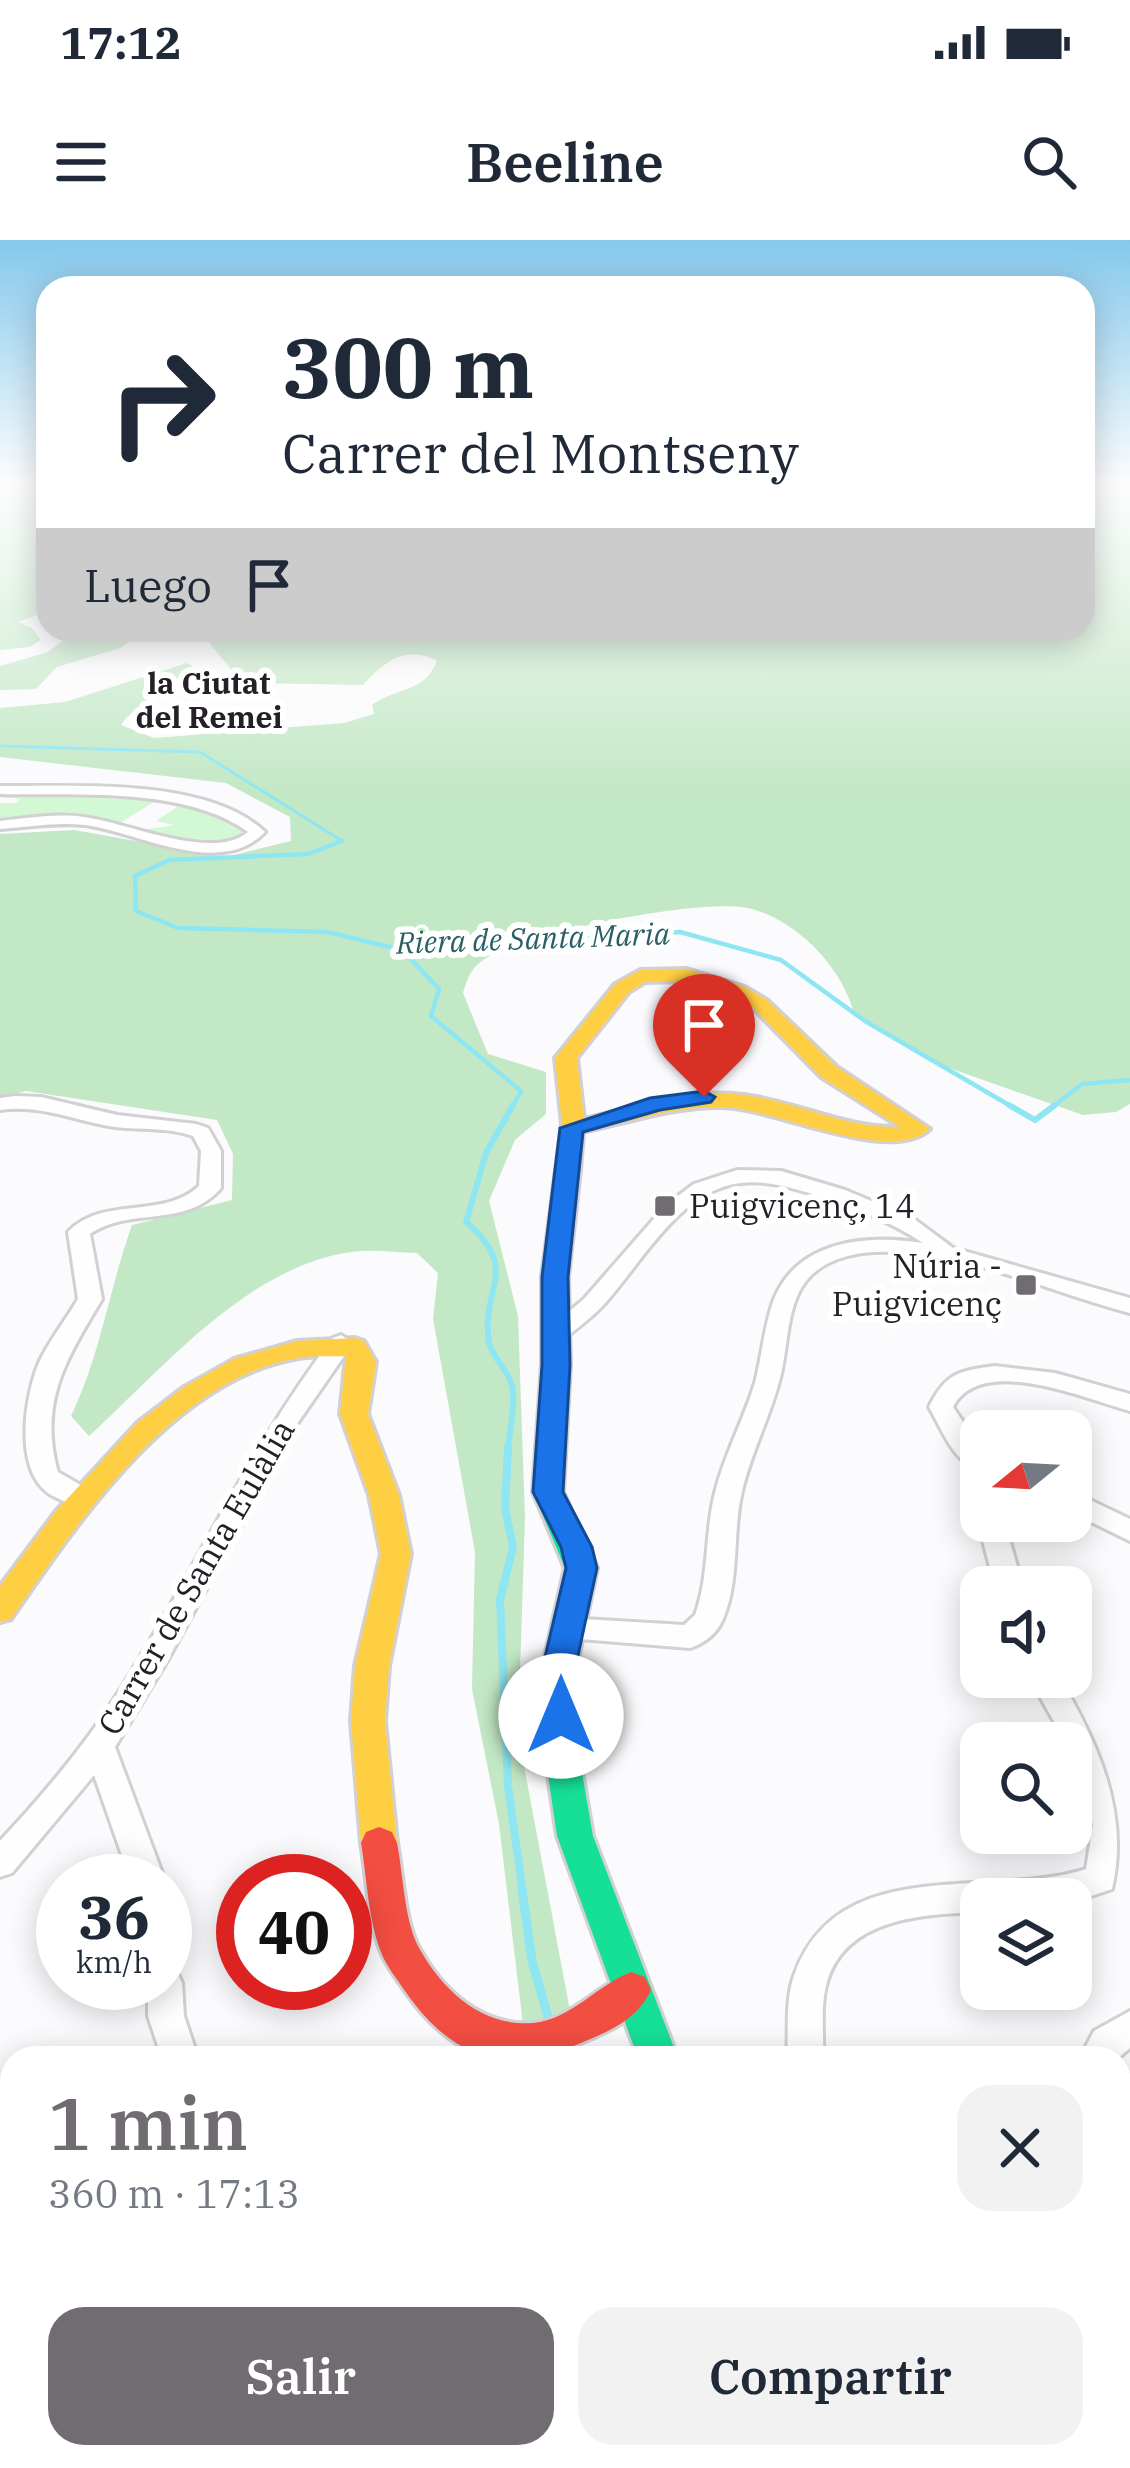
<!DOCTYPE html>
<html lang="es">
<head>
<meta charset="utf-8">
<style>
  :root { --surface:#fff; --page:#f2f2f3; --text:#1f2937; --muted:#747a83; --accent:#706c72 }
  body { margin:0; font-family:"IBM Plex Serif",serif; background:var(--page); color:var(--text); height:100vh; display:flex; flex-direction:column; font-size:45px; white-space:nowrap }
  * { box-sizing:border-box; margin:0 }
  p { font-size:39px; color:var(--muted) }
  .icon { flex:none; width:66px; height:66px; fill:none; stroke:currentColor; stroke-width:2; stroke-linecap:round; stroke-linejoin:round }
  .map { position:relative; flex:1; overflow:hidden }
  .panel { position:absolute; left:0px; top:1806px; width:1131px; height:423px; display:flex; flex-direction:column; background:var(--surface); border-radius:36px 36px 0 0; box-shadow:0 6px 30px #0003 }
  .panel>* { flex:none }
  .banner { position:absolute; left:36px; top:36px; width:1059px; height:366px; border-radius:36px; box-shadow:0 6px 30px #0003; background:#fff; color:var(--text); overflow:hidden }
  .needle { width:78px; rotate:252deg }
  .controls { position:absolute; left:960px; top:1170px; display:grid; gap:24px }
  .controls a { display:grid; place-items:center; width:132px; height:132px; border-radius:24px; background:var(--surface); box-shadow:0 6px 30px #0003; font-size:60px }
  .speed { position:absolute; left:36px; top:1614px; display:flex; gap:24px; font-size:60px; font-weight:700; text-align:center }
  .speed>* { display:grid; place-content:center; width:156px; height:156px; border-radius:50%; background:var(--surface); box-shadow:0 6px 30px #0003; line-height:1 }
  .speed small { font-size:30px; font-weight:400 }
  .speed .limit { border:18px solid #d22; background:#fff; color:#111 }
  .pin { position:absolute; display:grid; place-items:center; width:102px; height:102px; color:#fff; margin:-123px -51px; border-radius:50% 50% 50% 0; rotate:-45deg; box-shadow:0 0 12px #0007 }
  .pin .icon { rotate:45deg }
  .me { position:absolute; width:132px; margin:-66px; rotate:0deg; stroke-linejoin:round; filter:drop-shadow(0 0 9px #0008) }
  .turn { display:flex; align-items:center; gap:42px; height:252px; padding:0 48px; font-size:54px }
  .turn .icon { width:156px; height:156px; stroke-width:2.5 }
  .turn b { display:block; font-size:84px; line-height:102px }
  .then { display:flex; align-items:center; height:114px; padding:0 48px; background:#0003; gap:24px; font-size:45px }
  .round { display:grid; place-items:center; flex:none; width:126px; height:126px; border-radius:36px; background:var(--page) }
  .head { display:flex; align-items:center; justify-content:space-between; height:204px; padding:0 48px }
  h1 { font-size:72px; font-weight:600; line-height:90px; color:var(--accent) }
  .cta { display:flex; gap:24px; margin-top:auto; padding:24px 48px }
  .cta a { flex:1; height:138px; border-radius:36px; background:var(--accent); color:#fff; font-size:48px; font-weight:600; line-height:138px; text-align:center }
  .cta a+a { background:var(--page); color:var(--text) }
  .status { display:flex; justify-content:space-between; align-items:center; height:84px; padding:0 60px; background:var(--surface); direction:ltr }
  .status svg { height:33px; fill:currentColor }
  header { display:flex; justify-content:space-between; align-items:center; height:156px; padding:0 48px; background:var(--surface); font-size:54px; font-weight:600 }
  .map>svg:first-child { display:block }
  .green { fill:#d2f8d4 }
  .forest { fill:#c3e8c5 }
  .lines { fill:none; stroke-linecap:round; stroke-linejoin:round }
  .stream-far4 { stroke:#8ee6f2; stroke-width:3 }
  .stream-far3 { stroke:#8ee6f2; stroke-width:4.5 }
  .stream-far2 { stroke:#8ee6f2; stroke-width:6 }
  .stream-far1 { stroke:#8ee6f2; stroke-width:8 }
  .stream { stroke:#8ee6f2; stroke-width:9 }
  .street-casing { stroke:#d3d0d4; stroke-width:6 }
  .fast-casing { stroke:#d3d0d4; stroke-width:6 }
  .slow-casing { stroke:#d3d0d4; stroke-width:6 }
  .jam-casing { stroke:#d3d0d4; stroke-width:6 }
  .street { fill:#fefeff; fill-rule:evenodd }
  .fast { fill:#16e098; fill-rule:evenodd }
  .slow { fill:#ffcf43; fill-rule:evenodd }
  .jam { fill:#f24e42; fill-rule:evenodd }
  .route { fill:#1a73e8; stroke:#114b97; stroke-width:3 }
  .poi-dot { fill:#706c72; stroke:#fff; stroke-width:4.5 }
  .labels { text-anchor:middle; stroke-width:12; stroke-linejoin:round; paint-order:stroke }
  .far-neighbourhood-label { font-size:30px; font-weight:bold; fill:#252027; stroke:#fff }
  .far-water-label { font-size:30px; font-style:italic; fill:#295f65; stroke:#fff }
  .poi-label { font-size:33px; fill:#252027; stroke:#fff; text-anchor:start }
  .street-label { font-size:33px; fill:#252027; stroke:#fff }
</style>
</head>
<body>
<div class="status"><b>17:12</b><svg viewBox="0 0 49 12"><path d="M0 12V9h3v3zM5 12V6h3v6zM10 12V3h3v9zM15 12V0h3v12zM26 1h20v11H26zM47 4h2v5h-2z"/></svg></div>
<header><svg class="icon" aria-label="menu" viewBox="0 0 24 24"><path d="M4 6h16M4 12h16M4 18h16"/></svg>Beeline<svg class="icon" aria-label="search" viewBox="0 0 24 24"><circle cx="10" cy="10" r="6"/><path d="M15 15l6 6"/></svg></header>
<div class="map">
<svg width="1130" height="2228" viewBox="0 0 1130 2228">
  <rect width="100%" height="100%" fill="#fbfafc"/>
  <path class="green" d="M 0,552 L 157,560 L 118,584 L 72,577 L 0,581 L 0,563 L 16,563 L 20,559 L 0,557 Z
    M 180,565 L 220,576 L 247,594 L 240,602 L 213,605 L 143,590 L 175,585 L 156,581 Z"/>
  <path class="forest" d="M 0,243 L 48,243 L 48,371 L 18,382 L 32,388 L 41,400 L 30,407 L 0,410 Z
    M 1083,243 L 1130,243 L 1130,864 L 1116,872 L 1083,875 L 952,829 L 916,813 L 854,773 C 842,727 796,679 748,668 C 699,658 531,692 488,717 C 472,726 468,736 463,753 L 488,814 L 546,832 L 546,874 L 515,900 L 489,961 L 518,1076 L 525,1278 L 518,1494 L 571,1776 L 587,1818 L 527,1818 L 499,1584 L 472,1449 L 475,1312 L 433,1079 L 438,1033 L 417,1013 C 399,1013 379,1010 361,1011 C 252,1020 164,1128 89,1196 L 71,1176 C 101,1114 109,1049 132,985 L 232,960 L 233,914 L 217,880 L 26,851 L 0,858 L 0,594 L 74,590 L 226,617 L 291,601 L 290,577 L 226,543 L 0,517 L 0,468 L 65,462 L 187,423 L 195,428 C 173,462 136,460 121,485 L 154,498 L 344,483 L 374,474 L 372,465 C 396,447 425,453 437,421 C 406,404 384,422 363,445 L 253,443 L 237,437 L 199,390 L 1083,390 Z
    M 76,390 L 149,390 L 120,408 L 57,427 L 36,449 L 0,450 L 0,426 L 48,412 Z
    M 565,2217 L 905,2217 L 926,2228 L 568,2228 Z"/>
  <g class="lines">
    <path class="stream-far4" d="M 0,506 L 200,512 L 342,601 L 334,604"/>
    <path class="stream-far3" d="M 342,601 L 308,614 L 169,620 L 135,636 L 136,671 L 178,688 L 327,692 L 402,710 L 680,692 L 781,720 L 865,781 L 1014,868
      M 402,710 L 439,749 L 431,776 L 521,851 L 512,868
      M 1051,868 L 1082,844 L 1130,840"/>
    <path class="stream-far2" d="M 1009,865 L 1035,880 L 1055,865
      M 508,1210 C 509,1191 517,1161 511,1143 C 507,1129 492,1117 489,1102 C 480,1048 522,1030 466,982 L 486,913 L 513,865"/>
    <path class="stream-far1" d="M 508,1207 L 505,1268 L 513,1307 L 500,1360 L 508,1546 L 523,1653"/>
    <path class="stream" d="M 522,1650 L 532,1721 L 549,1780
      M 699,2217 L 704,2228"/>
    <g class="street-casing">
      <path id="street" d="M 0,546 C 75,547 207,537 265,592 C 220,639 138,592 85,585 C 57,582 28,587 0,589 L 0,581 C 28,578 57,573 84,577 C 126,582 213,622 248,592 C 185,546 75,556 0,554 Z
        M 15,856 L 41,857 L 117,875 L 196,884 L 208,888 L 221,911 L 221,948 C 186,989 131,966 90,994 L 102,1059 C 67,1118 38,1162 58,1232 L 91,1251 L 95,1258 L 91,1265 C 77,1269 68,1263 55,1257 C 13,1237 24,1161 38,1125 C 48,1102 66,1080 78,1059 L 68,992 C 104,955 163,980 199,946 L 201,911 L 193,896 C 168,887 141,890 115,887 C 75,881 41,864 0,870 L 0,858 Z
        M 737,930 L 781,931 L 845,950 L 914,979 L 953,1008 L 1130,1058 L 1130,1073 C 1047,1052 949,1003 862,1013 C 842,1016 819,1024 806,1041 C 786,1066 788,1108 780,1138 C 770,1177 751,1213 742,1251 C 732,1292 740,1339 723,1379 C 717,1393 705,1403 690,1408 L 556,1397 L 552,1389 L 556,1381 L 566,1378 L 684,1385 L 695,1375 C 709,1337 705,1296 714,1257 C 723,1217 743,1182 755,1143 C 762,1116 764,1088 773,1062 C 796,1000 866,994 923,1003 C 890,981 851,966 813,954 C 789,947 766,940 741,943 C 681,949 642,1022 606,1062 C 594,1076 578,1087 564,1099 L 548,1099 L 544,1094 L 548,1089 L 584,1059 L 666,965 L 694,944 Z
        M 341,1095 L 353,1103 L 292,1191 L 167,1421 L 115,1507 L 165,1641 L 131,1641 L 94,1535 L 12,1633 L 0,1637 L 0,1601 C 44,1554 86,1504 120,1450 C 194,1334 248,1208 333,1098 Z
        M 995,1126 L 1055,1133 L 1130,1154 L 1130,1171 C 1086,1159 981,1113 953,1167 L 981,1209 L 981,1231 C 953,1222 943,1191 929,1167 C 946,1133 958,1131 995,1126 Z
        M 1071,1251 L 1130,1279 L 1130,1301 L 1071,1272 Z
        M 981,1275 L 981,1281 L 1004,1281 L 1023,1347 L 995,1347 L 978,1281 Z
        M 1029,1437 L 1059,1437 C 1097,1501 1130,1573 1112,1649 L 1071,1663 L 1071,1659 L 981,1659 L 981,1672 C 925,1674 846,1677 827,1742 C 820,1765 824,1794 823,1818 L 787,1818 C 789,1791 785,1761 794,1736 C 837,1611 991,1660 1086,1629 L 1093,1585 L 1071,1503 L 1066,1503 Z
        M 165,1727 L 177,1732 L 182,1743 L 184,1776 L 198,1818 L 162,1818 L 148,1776 L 148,1743 L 165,1743 Z
        M 1130,1771 L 1130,1808 L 1118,1818 L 1080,1818 L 1094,1791 Z
        M 1119,1933 L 1130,1937 L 1130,2000 L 1119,1996 Z
        M 0,2033 L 12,2038 L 12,2092 L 0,2087 Z
        M 84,2217 L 128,2217 L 133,2228 L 88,2228 Z
        M 430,2217 L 474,2217 L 479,2228 L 434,2228 Z"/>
    </g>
    <g class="fast-casing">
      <path id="fast" d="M 568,923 L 580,930 L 568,1037 L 570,1125 L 563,1252 L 597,1328 L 575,1434 L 579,1515 L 593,1596 L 678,1818 L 638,1818 L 557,1596 L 545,1515 L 541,1434 L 565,1328 L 533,1252 L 542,1125 L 542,1037 L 556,930 Z"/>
    </g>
    <g class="slow-casing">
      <path id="slow" d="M 687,729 L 745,747 L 767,760 L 837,827 L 930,889 C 890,926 775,868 722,867 C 675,866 629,882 583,892 L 580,930 L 576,935 L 560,935 L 556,930 L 562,884 L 555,818 L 615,744 L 640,730 ZM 686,741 L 731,755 L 753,768 L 821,837 L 900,887 C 846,889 796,861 743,855 C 689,848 636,867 584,879 L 577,818 L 629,752 L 645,742 Z
        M 355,1098 L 364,1101 L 376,1122 L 368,1174 L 399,1255 L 411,1314 L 389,1426 L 385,1481 L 397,1603 L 392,1614 L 379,1619 L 366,1614 L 361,1603 L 351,1481 L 355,1426 L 381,1314 L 369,1255 L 340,1174 L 346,1116 C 331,1117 314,1115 299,1118 C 174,1138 78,1282 11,1379 L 0,1382 L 0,1346 L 56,1271 L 137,1183 L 184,1147 L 234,1119 L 297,1101 Z"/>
    </g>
    <g class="jam-casing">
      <path id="jam" d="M 379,1587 L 392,1592 L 397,1603 C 403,1633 404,1676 417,1704 C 440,1748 480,1787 533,1783 C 572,1779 597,1745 631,1732 L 645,1737 L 651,1750 C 636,1783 602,1794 571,1807 C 498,1836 448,1813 405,1751 C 397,1739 386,1726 381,1712 C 368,1679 367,1638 361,1603 L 366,1592 Z"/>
    </g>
    <use href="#street" class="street"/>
    <use href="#fast" class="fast"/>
    <use href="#slow" class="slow"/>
    <use href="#jam" class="jam"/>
  </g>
  <linearGradient id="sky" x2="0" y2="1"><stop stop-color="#84c8ec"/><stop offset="0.44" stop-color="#fdfdfe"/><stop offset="1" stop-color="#fdfdfe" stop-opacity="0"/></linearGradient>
  <rect width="1130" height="555" fill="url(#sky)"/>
  <path class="route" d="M 704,851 L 715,857 L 711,862 L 660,870 L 583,892 L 568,1037 L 570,1125 L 563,1252 L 592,1307 L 597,1328 L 574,1434 L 578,1476 L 573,1486 L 561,1490 L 549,1486 L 541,1434 L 566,1328 L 561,1307 L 533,1252 L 542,1125 L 542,1037 L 560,888 L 650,858 Z"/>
  <g class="poi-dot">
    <rect x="653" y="954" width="24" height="24" rx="6"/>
    <rect x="1014" y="1033" width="24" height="24" rx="6"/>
  </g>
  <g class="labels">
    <g class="far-neighbourhood-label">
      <text x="209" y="454">la Ciutat<tspan x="209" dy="34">del Remei</tspan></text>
    </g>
    <g class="far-water-label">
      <text transform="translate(533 699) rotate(-2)" y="10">Riera de Santa Maria</text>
    </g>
    <g class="poi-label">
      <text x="689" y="978">Puigvicenç, 14</text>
      <text x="1002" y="1038" text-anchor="end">Núria -<tspan x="1002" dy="38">Puigvicenç</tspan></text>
    </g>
    <g class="street-label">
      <text transform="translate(196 1337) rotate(-60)" y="12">Carrer de Santa Eulàlia</text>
    </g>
  </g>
</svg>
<div class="controls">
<a><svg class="needle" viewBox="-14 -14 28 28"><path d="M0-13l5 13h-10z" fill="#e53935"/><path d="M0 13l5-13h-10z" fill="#747a83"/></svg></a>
<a><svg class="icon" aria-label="sound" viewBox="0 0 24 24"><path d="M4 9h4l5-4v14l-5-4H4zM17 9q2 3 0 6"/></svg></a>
<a><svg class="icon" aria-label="search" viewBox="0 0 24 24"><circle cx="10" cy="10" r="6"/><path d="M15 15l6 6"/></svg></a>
<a><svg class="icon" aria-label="layers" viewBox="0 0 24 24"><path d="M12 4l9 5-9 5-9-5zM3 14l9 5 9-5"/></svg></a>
</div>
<div class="speed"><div>36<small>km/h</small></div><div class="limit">40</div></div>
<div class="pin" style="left:704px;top:857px;background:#d93025"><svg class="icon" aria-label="arrive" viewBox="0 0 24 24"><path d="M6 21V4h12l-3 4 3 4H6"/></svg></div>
<svg class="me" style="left:561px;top:1476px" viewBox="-20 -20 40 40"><circle r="19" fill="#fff"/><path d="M0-13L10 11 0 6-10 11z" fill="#1a73e8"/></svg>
<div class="banner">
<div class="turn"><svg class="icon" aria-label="right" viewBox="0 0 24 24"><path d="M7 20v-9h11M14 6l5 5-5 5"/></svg><div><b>300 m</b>Carrer del Montseny</div></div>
<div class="then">Luego<svg class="icon" aria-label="arrive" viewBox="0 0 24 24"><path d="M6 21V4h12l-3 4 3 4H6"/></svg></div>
</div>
<section class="panel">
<div class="head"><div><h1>1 min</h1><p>360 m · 17:13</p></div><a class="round"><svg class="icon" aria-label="close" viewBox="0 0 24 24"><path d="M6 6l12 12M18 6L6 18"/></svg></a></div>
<div class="cta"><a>Salir</a><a>Compartir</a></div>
</section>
</div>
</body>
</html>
